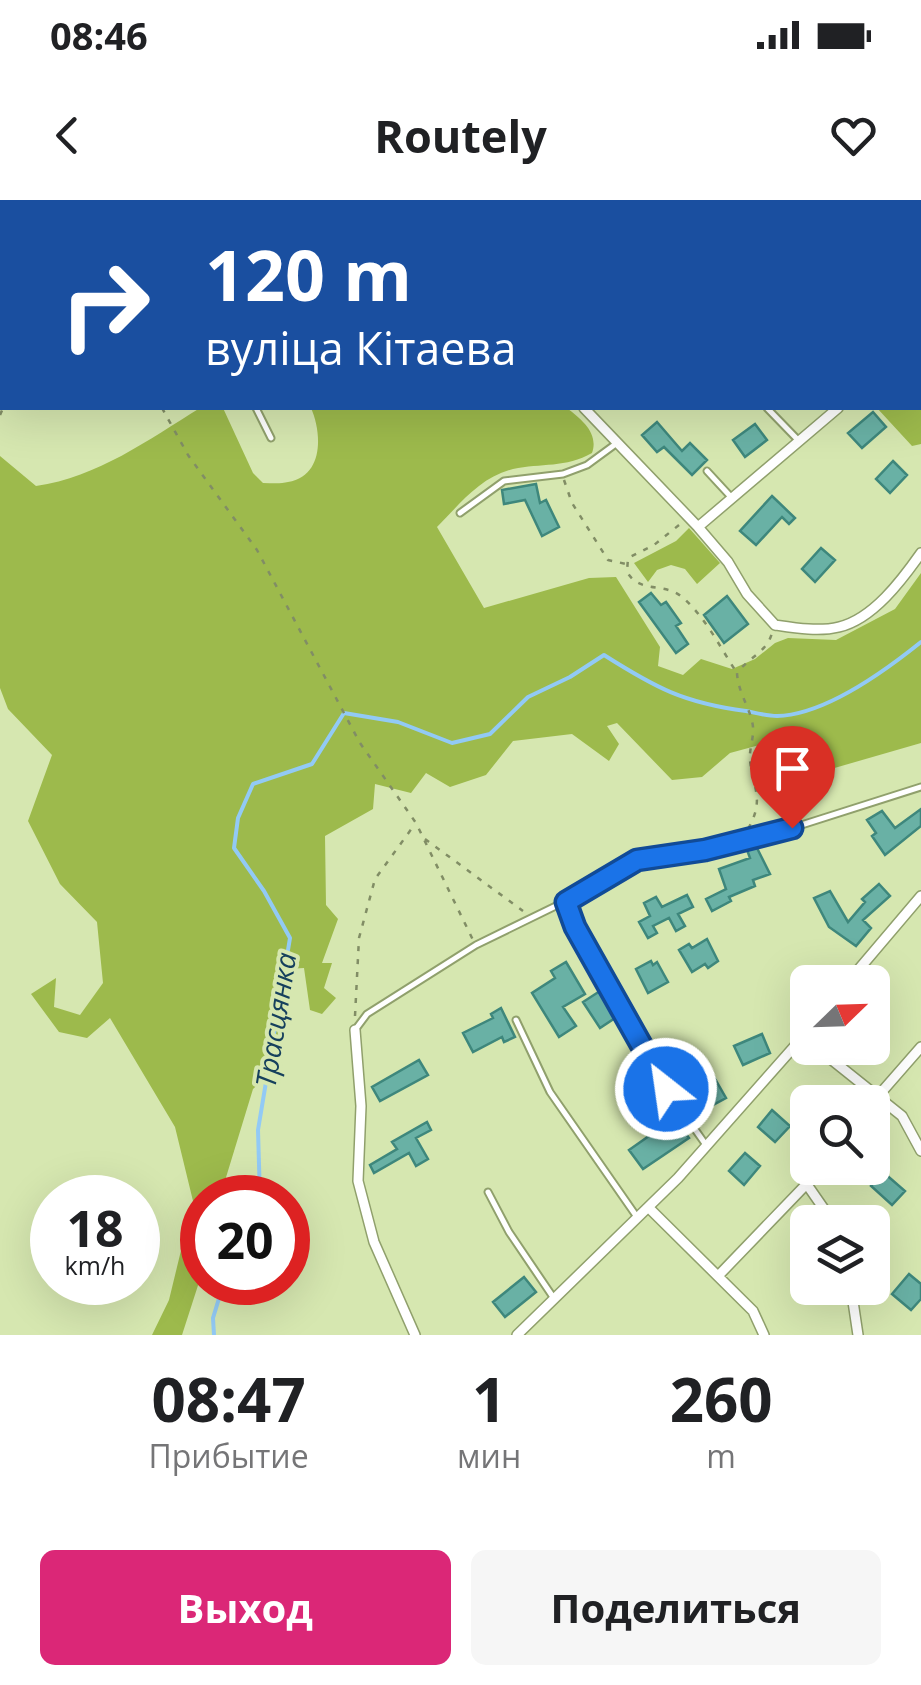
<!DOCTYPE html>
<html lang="ru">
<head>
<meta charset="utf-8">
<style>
  :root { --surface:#fff; --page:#f6f6f6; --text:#202124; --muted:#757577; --accent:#db2777 }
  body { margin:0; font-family:"Open Sans",sans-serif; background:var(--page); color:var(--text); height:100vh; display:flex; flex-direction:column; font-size:38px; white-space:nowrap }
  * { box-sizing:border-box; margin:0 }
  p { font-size:32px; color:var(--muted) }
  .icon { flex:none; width:55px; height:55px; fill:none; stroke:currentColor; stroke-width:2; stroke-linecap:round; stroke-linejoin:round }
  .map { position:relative; height:1135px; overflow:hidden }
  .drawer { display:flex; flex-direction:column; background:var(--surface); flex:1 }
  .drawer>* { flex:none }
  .banner { position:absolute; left:0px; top:0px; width:922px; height:210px; box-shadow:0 10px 40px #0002; background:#1a4fa0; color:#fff; overflow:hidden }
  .needle { width:65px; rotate:67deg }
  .controls { position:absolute; left:790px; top:765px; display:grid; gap:20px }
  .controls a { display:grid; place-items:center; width:100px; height:100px; border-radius:15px; background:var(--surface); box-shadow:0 10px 40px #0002; font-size:50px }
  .speed { position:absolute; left:30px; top:975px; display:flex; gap:20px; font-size:50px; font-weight:700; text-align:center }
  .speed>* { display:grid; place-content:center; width:130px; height:130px; border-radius:50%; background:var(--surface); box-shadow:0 10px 40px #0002; line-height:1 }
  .speed small { font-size:25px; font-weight:400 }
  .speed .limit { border:15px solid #d22; background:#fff; color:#111 }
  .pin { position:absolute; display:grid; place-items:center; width:85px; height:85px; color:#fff; margin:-102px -42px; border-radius:50% 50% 50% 0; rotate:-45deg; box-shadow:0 0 10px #0007 }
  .pin .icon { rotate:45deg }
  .me { position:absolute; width:110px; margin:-55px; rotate:330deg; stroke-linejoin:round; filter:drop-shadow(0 0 8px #0008) }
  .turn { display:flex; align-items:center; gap:35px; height:210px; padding:0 40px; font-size:45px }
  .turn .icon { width:130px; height:130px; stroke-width:2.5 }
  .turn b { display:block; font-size:70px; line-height:85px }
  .eta { display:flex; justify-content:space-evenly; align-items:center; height:170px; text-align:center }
  .eta b { font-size:60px; font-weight:700; line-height:70px }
  .action { display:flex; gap:20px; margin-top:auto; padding:20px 40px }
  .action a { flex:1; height:115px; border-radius:15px; background:var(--accent); color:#fff; font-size:40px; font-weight:700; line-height:115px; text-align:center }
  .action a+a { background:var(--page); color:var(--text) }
  .status { display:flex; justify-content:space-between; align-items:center; height:70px; padding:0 50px; background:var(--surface); direction:ltr }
  .status svg { height:28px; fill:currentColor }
  header { display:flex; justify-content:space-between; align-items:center; height:130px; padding:0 40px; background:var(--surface); font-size:45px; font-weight:700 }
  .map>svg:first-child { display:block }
  .forest { fill:#9dba4c }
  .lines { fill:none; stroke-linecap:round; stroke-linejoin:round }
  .stream { stroke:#92caf5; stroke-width:4 }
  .building { fill:#69b1a5; stroke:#3e877c; stroke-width:2.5 }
  .lane-casing { stroke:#90a06c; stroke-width:9 }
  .street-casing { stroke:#90a06c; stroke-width:12 }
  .path { stroke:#818d65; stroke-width:2.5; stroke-dasharray:5 8; stroke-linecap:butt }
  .lane { stroke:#fff; stroke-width:5 }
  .street { stroke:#fff; stroke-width:9 }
  .route-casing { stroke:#114b97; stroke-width:25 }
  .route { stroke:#1a73e8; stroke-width:18 }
  .labels { text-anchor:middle; stroke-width:8; stroke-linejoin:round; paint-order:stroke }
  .water-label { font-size:28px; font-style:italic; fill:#16405d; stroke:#d6e7b0 }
</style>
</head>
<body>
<div class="status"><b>08:46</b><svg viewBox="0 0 49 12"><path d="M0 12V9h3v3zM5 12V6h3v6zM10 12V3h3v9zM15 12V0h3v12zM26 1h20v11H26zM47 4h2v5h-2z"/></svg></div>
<header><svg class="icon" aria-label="back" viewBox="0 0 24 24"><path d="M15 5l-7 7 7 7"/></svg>Routely<svg class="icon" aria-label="heart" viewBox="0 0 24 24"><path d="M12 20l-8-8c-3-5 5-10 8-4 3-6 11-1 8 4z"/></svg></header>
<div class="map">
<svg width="921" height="1135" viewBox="0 0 921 1135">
  <rect width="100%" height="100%" fill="#d6e7b0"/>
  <path class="forest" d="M 921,140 L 921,244 L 912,246 L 877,208 L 920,208 Z
    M 200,208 L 223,208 L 253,273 L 263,283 C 271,283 281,284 288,282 C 324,276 322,233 311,208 L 567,208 C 582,220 599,233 592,253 C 566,268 541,263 513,269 C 480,277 460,304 437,327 L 484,408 L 589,378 L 616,377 L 660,447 L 658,466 L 683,475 L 701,459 L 732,469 L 755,459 L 775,443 L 788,438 L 836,440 L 895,409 L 921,373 L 921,543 L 831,569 L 770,542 L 730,553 L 702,577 L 672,580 L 617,523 L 607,526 L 619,544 L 609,561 L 572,534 L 513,541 L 486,575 L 450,587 L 426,573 L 411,593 L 375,584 L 373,609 L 325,636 L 326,705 L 338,719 L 322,763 L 332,763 L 324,788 L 336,798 L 322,814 L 310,810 L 304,768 L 287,769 L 277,803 L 283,839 L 274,869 L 253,889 L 220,997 L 202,998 L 202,1073 L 182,1135 L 152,1135 L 169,1100 L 193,1001 L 175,927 L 110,818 L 87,838 L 59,832 L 31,794 L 56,778 L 54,807 L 80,815 L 103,783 L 97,722 L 60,684 L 28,621 L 52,555 L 8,509 L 0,488 L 0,256 L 36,286 C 98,277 148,240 200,208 Z
    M 689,328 L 720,363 L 697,384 L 685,369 L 671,365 L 657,370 L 648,382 L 634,363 L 676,341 Z"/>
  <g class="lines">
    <path class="stream" d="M 260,998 L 258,930 L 290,738 L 264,691 L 234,648 L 238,618 L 253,584 L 312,564 L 344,513 L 398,522 L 452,543 L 490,534 L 528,497 L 570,477 L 604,455 C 656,488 684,503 746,511 C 756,513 767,516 777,516 C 824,515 885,471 921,442
      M 214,1135 L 213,1118 L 224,1082"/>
  </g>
  <path class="building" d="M 873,212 L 886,227 L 862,248 L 848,233 Z
    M 657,222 L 682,251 L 690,243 L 707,260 L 692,275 L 664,247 L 657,252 L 642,235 Z
    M 755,224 L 767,240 L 745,257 L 733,240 Z
    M 893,261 L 907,275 L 890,293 L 876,279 Z
    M 536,284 L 540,303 L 546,300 L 559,327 L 542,336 L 525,300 L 504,304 L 502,290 Z
    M 772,296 L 795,318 L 789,324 L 782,317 L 756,345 L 740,331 Z
    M 821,348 L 835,360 L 815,382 L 802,369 Z
    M 651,393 L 661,405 L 666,402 L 681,423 L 676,426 L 688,444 L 676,453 L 639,402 Z
    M 727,396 L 748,424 L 724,443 L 704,415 Z
    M 921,609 L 921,626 L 885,655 L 872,636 L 876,633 L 867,620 L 882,611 L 895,628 Z
    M 755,644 L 770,674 L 753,680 L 755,686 L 729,697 L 731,701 L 712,711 L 706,699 L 726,689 L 719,669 L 750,658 L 746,647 Z
    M 879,684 L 890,696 L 863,720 L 871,728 L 856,746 L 829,727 L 814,698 L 830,691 L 848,722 L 865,702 L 862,699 Z
    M 687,695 L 693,707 L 678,714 L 685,726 L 676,731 L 669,718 L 653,726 L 657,733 L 648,738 L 639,722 L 650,716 L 644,703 L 656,697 L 662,707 Z
    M 707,739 L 718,761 L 708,768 L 705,764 L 692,772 L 679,750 L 689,744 L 692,748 Z
    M 651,761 L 653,765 L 657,762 L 668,782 L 648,793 L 636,769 Z
    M 566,762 L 585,794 L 563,807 L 576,826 L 559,837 L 532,793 L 555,778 L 551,771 Z
    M 600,791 L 615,818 L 600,828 L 583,802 Z
    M 501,808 L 515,837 L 504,842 L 502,837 L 473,852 L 463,833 L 493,818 L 491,814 Z
    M 762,834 L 770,853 L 743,865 L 734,846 Z
    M 419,860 L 428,875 L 380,901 L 372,887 Z
    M 714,877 L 726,898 L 698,913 L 686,892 Z
    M 772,910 L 790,926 L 775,942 L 758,927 Z
    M 670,914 L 689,938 L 643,969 L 629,950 L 656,931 L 654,927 Z
    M 427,922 L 431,930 L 416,938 L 428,959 L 416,966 L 409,953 L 374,973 L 370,965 L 397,949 L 392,942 Z
    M 745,953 L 760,966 L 744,985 L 729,971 Z
    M 883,972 L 905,991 L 892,1005 L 871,986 Z
    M 909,1074 L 921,1084 L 921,1099 L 911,1110 L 892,1094 Z
    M 524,1077 L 536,1092 L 505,1117 L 493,1102 Z"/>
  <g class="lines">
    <g class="lane-casing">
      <path id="lane" d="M 675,2 L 677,0
        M 0,36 L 2,38
        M 256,208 L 271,238
        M 767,208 L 799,241
        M 707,271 L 731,297
        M 460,313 L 504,281 L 563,274 L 587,265 L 617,243
        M 566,701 C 594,781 657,876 706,945
        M 516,820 L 550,892 L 637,1017
        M 355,830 L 367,814 L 476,745 L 566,701 L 637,660 L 654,655 L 705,651 L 792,628 L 921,587
        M 488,992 L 509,1032 L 553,1097"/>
    </g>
    <g class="street-casing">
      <path id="street" d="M 553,2 L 556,0
        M 920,68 L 921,66
        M 920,158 L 921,163
        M 584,208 L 698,327 L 728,362 L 747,394 L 775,425 C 795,428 819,432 839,427 C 873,419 902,380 921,353
        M 698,327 L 838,208
        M 848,782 L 921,696
        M 355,830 L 361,906 L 358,981 L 374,1042 L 415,1135
        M 817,848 L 902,916 L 921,951
        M 872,903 L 921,847
        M 808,986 L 833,1022
        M 649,1008 L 753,1111 L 764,1135
        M 719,1075 L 822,968
        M 851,1088 L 858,1135
        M 517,1135 L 678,978 L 808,831"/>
    </g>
    <path class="path" d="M 103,0 L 103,2
      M 363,0 L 365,2
      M 0,173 L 2,190
      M 162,208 L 188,255 L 257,350 L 360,543 L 416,623 L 473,740
      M 0,215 L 3,208
      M 564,280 L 572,303 L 608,360 L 626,364
      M 679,325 L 654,345 L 628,358 L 627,372 C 640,394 665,382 682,397 C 705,416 721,449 737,473
      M 748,629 C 765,599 753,589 750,560 C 749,549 754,538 753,527 C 751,509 738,493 737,473 C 748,458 767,452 772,433
      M 425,639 L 523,711
      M 355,816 L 359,738 L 375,679 L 415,624"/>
    <use href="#lane" class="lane"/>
    <use href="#street" class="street"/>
  </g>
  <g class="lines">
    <g class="route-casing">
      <path id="route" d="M 666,889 L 575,727 L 566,702 L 637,660 L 705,650 L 792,628"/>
    </g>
    <use href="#route" class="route"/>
  </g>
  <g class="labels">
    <g class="water-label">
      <text transform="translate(276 820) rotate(-81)" y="10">Трасцянка</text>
    </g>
  </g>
</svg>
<div class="controls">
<a><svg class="needle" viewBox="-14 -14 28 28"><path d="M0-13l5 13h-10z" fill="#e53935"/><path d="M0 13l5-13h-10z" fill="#757577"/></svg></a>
<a><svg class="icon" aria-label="search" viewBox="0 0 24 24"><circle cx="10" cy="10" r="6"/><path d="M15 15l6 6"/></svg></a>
<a><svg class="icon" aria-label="layers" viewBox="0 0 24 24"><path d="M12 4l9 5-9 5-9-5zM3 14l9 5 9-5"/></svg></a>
</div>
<div class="speed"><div>18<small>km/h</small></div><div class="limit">20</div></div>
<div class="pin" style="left:792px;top:628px;background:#d93025"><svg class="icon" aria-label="arrive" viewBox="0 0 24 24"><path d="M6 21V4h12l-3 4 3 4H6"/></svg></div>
<svg class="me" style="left:666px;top:889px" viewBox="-20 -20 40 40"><circle r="17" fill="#1a73e8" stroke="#fff" stroke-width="3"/><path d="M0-11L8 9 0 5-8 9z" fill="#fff"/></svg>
<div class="banner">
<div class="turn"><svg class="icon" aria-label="right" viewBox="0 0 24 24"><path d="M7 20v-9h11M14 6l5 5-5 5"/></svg><div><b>120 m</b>вуліца Кітаева</div></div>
</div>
</div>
<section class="drawer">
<div class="eta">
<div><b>08:47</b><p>Прибытие</p></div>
<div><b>1</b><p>мин</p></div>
<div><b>260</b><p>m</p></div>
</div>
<div class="action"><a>Выход</a><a>Поделиться</a></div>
</section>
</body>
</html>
